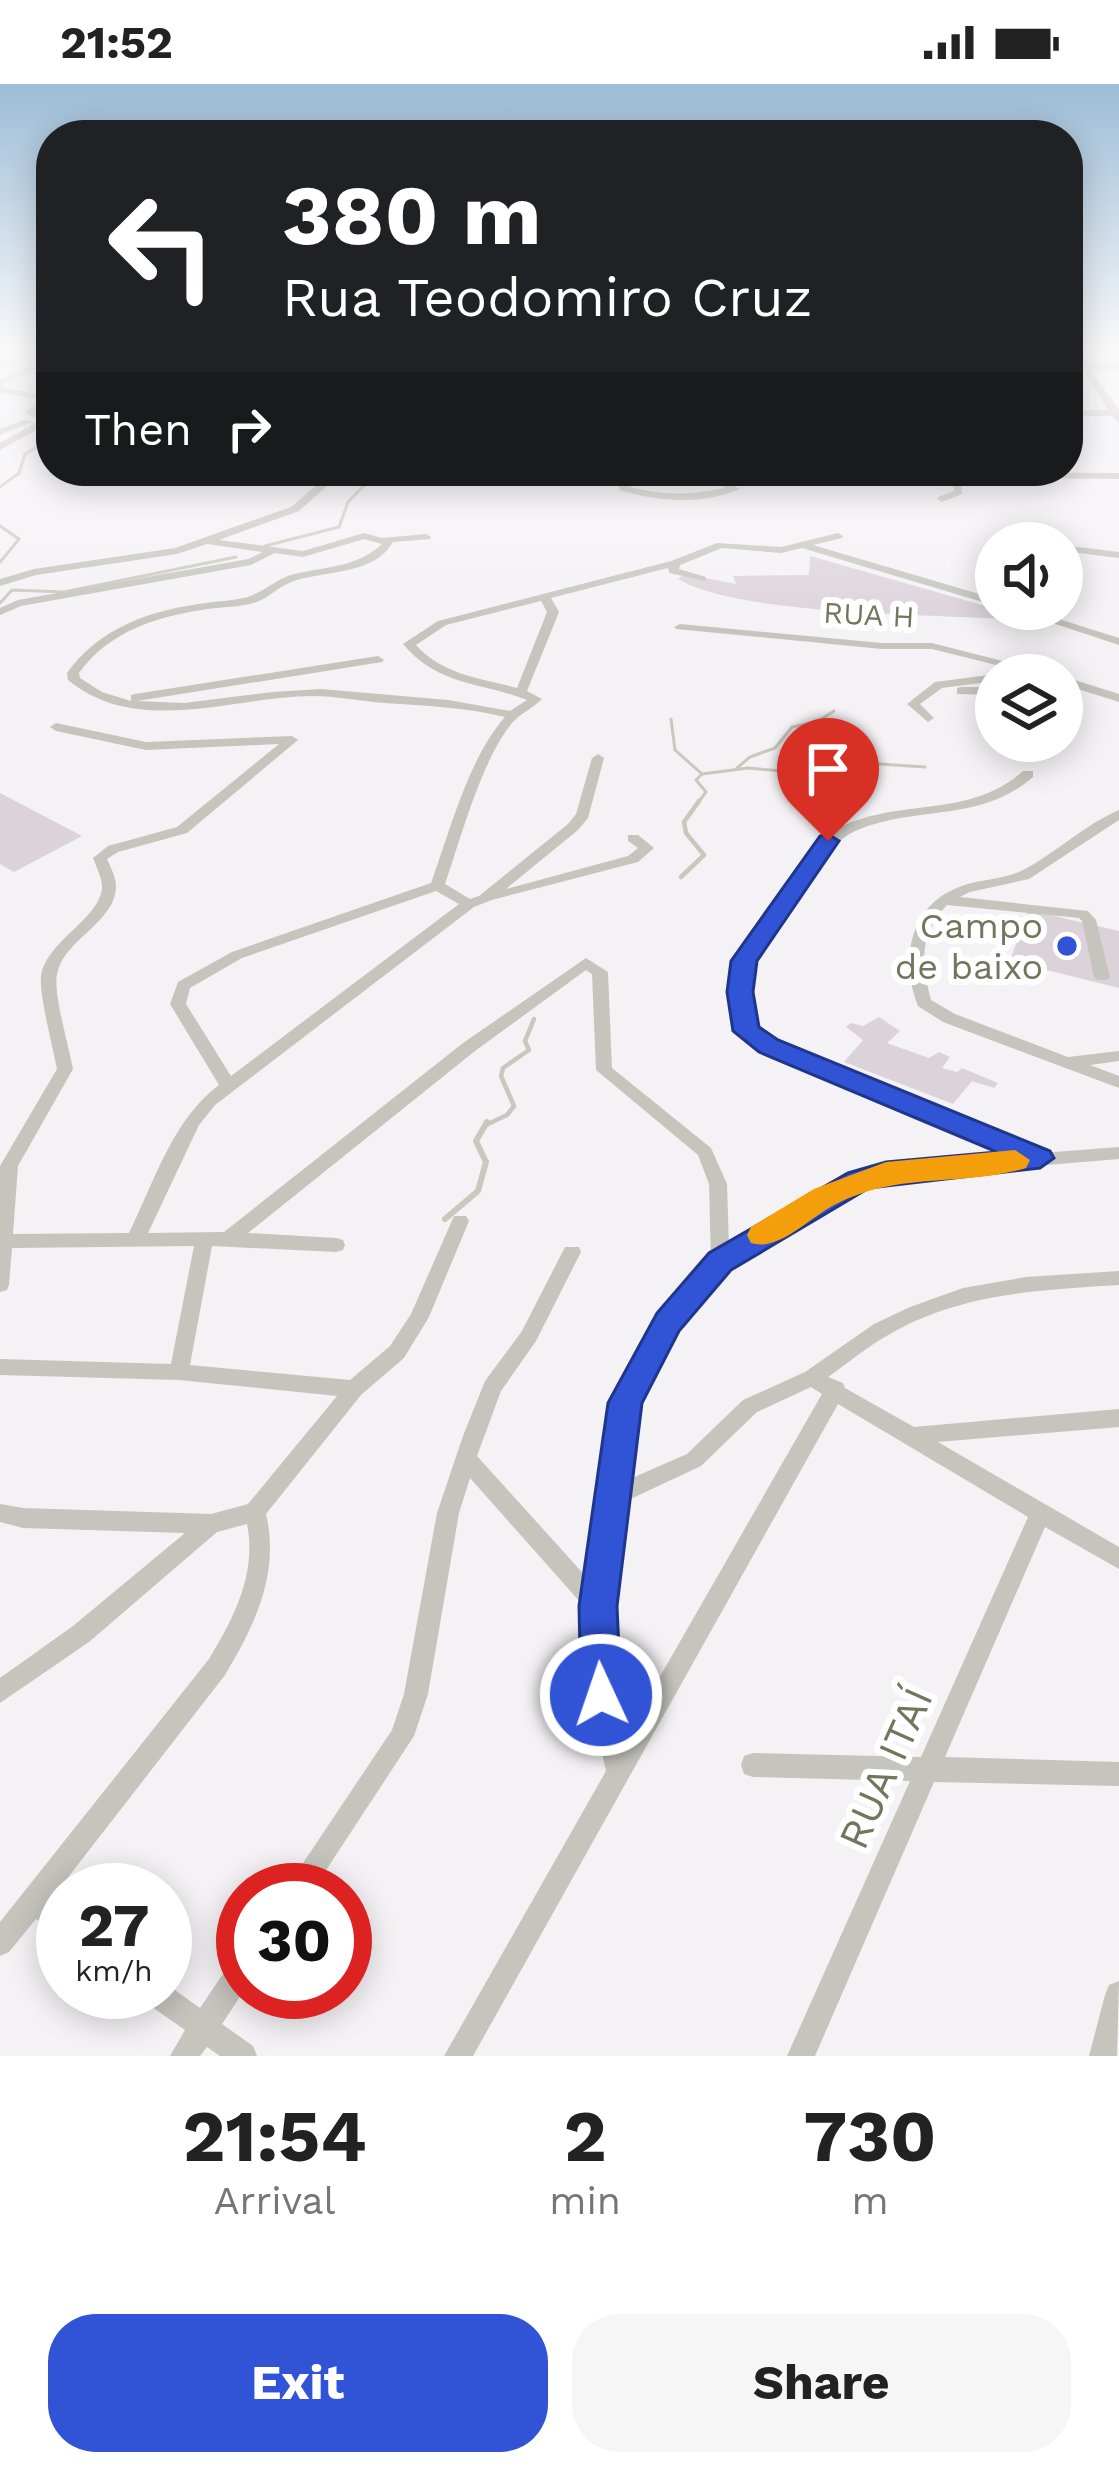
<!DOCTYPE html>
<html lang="en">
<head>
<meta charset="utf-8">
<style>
  :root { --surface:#fff; --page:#f6f6f6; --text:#222; --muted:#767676; --accent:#3153d6 }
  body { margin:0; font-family:"Work Sans",sans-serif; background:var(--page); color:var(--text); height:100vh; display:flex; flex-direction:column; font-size:45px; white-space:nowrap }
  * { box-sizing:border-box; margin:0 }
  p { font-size:39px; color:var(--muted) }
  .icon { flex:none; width:66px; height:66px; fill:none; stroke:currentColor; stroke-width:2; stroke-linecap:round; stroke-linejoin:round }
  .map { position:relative; height:1972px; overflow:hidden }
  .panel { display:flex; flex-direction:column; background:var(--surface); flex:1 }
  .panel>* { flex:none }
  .hud { position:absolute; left:36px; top:36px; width:1047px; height:366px; border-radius:48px; box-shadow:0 6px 30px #0003; background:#202124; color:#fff; overflow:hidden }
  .tools { position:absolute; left:975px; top:438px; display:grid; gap:24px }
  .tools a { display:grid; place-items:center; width:108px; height:108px; border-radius:50%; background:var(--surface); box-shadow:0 6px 30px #0003; font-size:60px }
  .speed { position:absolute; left:36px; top:1779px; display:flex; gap:24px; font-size:60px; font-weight:700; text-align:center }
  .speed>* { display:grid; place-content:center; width:156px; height:156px; border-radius:50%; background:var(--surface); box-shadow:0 6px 30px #0003; line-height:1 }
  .speed small { font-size:30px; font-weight:400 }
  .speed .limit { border:18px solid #d22; background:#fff; color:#111 }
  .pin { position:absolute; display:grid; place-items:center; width:102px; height:102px; color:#fff; margin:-123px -51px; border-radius:50% 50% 50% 0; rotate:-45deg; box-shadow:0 0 12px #0007 }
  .pin .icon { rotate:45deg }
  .me { position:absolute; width:132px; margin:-66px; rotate:357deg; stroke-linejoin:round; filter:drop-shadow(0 0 9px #0008) }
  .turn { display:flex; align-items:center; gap:42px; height:252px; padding:0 48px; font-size:54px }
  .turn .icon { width:156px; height:156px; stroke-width:2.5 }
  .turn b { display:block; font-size:84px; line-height:102px }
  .then { display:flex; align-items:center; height:114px; padding:0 48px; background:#0003; gap:24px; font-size:45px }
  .eta { display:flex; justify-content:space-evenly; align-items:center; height:204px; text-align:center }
  .eta b { font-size:72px; font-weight:700; line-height:84px }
  .primary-button { display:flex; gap:24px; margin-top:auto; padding:24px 48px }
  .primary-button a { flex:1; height:138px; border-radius:48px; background:var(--accent); color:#fff; font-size:48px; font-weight:700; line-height:138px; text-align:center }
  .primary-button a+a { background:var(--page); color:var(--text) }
  .status { display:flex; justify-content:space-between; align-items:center; height:84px; padding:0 60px; background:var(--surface); direction:ltr }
  .status svg { height:33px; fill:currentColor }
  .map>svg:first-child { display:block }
  .green { fill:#dcd3da }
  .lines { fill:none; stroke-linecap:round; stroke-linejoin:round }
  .stream-far2 { stroke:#cac8bd; stroke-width:3 }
  .stream-far1 { stroke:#cac8bd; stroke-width:4.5 }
  .stream { stroke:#cac8bd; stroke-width:6 }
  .minor { fill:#c5c5be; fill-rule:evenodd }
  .route { fill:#3153d6; stroke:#20368b; stroke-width:3 }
  .slow { fill:#f59e0b }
  .poi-dot { fill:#3153d6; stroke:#fff; stroke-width:4.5 }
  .labels { text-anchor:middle; stroke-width:12; stroke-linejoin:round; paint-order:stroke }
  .far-street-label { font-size:30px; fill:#75755e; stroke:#fff }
  .poi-label { font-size:36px; fill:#75755e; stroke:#fff; text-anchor:end }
  .near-street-label { font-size:42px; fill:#75755e; stroke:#fff }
</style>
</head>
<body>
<div class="status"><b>21:52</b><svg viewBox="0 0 49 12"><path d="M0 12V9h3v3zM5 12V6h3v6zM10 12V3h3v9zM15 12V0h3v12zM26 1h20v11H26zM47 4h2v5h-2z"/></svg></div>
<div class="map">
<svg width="1119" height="1972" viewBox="0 0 1119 1972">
  <rect width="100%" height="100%" fill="#f4f2f5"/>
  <path class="green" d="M 810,472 L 996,525 L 1006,526 L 1001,535 C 923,530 740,531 678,495 L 684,490 L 736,500 L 733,492 L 809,491 Z
    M 0,709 L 82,752 L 14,788 L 0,780 Z
    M 1028,826 L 1119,847 L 1119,904 L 1010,877 Z
    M 879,933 L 900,947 L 887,959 L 929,974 L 939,968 L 950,973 L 942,984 L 957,988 L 962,984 L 998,999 L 994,1004 L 972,997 L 953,1020 L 844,978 L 863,956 L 846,943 L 851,939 L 863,942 Z"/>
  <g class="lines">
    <path class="stream-far2" d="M 0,403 L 19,389 L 25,370 L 51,355
      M 0,442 L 19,455 L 0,478
      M 265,462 L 339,443 L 348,418 L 378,387
      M 0,519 L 12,506 L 64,508 L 236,473
      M 671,635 L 675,666 L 702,690 L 696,696 L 706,708 L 697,720
      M 737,684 L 750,673 L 775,664 L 792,643 L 817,638 L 834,627
      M 702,690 L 748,684 L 804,689 L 865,679 L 925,683"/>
    <path class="stream-far1" d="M 681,793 L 704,771 L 686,749 L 684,738 L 699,717
      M 486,1041 L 507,1031 L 514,1022 L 501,992 L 503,984 L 529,966 L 525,957 L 534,935"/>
    <path class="stream" d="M 445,1135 L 478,1107 L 486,1078 L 476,1057 L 487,1038"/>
    <path class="minor" d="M 1073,270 L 1081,270 L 1088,280 L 1119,280 L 1119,286 L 1091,286 L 1119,326 L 1119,339 L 1112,332 L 1068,332 L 1068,326 L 1108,326 L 1083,286 L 1068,286 L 1068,280 L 1080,280 Z
      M 42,271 L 46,273 L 51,272 L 51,277 L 0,302 L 0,296 L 41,276 L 0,284 L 0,278 Z
      M 0,302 L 51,314 L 35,328 L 51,333 L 51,338 L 0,366 L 0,359 L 41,336 L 24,329 L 40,316 L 0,308 Z
      M 24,336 L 32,338 L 0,351 L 0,345 Z
      M 333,387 L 344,387 L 299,427 L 219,456 L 303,467 L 364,449 L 382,454 L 426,450 L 431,453 L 430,455 L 393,458 C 374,491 327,486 294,497 C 279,502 269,514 254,519 C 239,523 223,523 208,525 C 158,532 109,547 79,589 L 80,594 L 102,608 L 131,617 L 131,611 L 135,610 L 378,572 L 384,576 L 382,578 L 137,617 L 184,619 L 273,608 L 321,605 L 448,616 L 510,627 L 527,616 C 481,598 438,602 403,560 L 438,537 L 671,477 L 717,459 L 781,463 L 838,449 L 843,452 L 842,454 L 813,461 L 996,515 L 996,522 L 802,464 L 781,469 L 722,464 L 680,481 L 679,485 L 706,493 L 706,497 L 669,489 L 668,484 L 551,514 L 559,528 L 527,607 L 542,615 C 533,624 521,629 512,639 C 481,677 461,754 445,800 L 470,815 L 479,812 L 568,740 L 576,730 L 592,674 L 598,670 L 604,674 L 588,734 L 578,746 L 506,805 L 628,772 L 638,764 L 628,757 L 628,751 L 638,751 L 654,764 L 638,778 L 492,816 L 474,823 L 215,1021 L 199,1041 L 148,1149 L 224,1148 L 463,959 L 586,874 L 608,888 L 612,984 L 711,1064 L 727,1100 L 729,1163 C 774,1129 829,1093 886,1082 C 926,1074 975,1074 1017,1071 L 763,966 C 757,961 745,956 741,949 C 725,929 733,889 742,868 C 747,853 758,841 766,828 C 788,796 810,755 847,740 C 907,715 972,733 1023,687 L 1033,687 L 1033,693 C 982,738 919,722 860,745 C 812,762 724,890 753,942 C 757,948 768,954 775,958 L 1041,1069 L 1119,1063 L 1119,1075 C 1067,1079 1015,1084 963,1088 C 939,1090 914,1090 890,1094 C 869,1098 849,1108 830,1117 C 748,1157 665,1227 636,1317 C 628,1342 627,1372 623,1398 L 687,1370 L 743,1316 L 805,1288 L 874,1240 L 910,1223 L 963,1204 L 1026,1193 L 1119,1187 L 1119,1201 C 1040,1206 961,1209 890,1250 C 868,1262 848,1279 828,1293 L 843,1299 L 845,1304 L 914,1343 L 1119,1325 L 1119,1343 L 938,1358 L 1119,1463 L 1119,1485 L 1045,1443 L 945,1673 L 1119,1678 L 1119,1702 L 934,1698 L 815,1972 L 787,1972 L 910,1697 L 753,1693 L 744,1690 L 741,1681 L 744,1672 L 753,1669 L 921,1673 L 1028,1433 L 838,1320 L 473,1972 L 444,1972 L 606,1687 C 594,1635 587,1582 589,1528 L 470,1394 L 459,1429 L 428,1610 L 414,1652 L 313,1806 L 285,1806 L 392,1646 L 404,1610 L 437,1429 L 463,1352 L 485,1297 L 522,1247 L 565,1163 L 579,1163 L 581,1168 L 536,1257 L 501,1307 L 477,1372 L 590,1497 C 594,1454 600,1411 607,1369 C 609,1351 611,1331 617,1314 C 637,1261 670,1217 711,1179 L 709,1100 L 698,1071 L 596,986 L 592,890 L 586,886 L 475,967 L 248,1149 L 336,1154 L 343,1156 L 345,1161 L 343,1166 L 336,1168 L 212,1162 L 190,1281 L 350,1296 L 390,1262 L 411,1230 L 454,1132 L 466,1132 L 469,1137 L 429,1233 L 404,1274 L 361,1311 L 266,1430 C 280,1489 255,1541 225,1591 L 52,1814 L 63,1823 L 63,1852 L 36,1835 L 9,1868 L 0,1872 L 0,1838 L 209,1575 C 234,1534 257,1489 247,1440 L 217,1448 L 89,1558 L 0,1619 L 0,1594 L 73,1542 L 185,1449 L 23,1444 L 0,1438 L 0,1420 L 23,1424 L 211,1430 L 248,1420 L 337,1312 L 179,1296 L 0,1291 L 0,1275 L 171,1280 L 194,1162 L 12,1164 L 9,1201 L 7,1206 L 0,1208 L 0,1082 L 57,985 C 53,964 39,910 41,893 C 45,857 103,834 102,801 C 101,792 96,782 93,774 L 108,762 L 177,743 L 279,660 L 146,666 L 56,647 L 50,643 L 56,639 L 146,658 L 292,652 L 298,656 L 187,749 L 118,768 L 107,775 C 111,784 116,793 116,803 C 115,839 64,855 57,890 C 53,909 69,963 73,985 L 18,1082 L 13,1150 L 129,1149 C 154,1098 173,1035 219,1001 L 170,920 L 178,898 L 232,868 L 431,799 C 450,747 468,675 505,633 C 465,623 425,622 385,619 C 360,617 336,612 311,612 C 231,613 137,653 68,596 L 67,589 C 100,543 151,526 206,519 C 218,517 231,517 243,514 C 262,510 275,495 294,490 C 325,483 358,483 382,460 L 364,455 L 303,473 L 275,469 L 251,481 L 21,522 L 0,531 L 0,524 L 18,516 L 248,475 L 263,468 L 207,460 L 177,470 L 36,491 L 0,502 L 0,495 L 34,485 L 175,464 L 291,423 ZM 541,517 L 547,528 L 517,604 C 480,594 443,591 416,561 L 446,541 ZM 436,807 L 459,820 L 231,992 L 186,920 L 190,904 L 242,874 ZM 811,1303 L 822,1310 L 623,1657 C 605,1579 611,1498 620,1420 L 701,1382 L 757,1328 Z
      M 607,387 L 622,387 L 627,402 C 660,412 692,411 725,404 L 693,387 L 705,387 L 740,405 C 703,421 658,418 620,406 L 615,391 Z
      M 763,387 L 1119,389 L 1119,395 L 961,393 L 962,410 L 942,418 L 937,415 L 938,413 L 954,407 L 952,392 L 768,390 Z
      M 1062,461 L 1119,468 L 1119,474 L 1062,467 Z
      M 996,462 L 996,471 L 993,474 L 985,474 L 985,470 Z
      M 1010,525 L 1027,525 L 1119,554 L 1119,561 Z
      M 680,540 L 882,559 L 932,559 L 1057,591 L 996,591 L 996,597 L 942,604 L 920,620 L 934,634 L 928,638 L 907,620 L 935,598 L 1020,587 L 932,565 L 882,565 L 676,545 L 674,543 Z
      M 1062,592 L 1119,610 L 1119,618 L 1062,600 Z
      M 961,603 L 996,603 L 996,611 L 957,610 L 957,604 Z
      M 1119,726 L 1119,736 L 1029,795 L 970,808 L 960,813 L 1088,827 L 1096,836 L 1110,893 L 1107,896 L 1097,896 L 1094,893 L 1082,837 L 1079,834 L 947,821 C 919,850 921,878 931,916 L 955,930 L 1068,973 L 1119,967 L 1119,977 L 1090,981 L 1119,992 L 1119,1004 L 943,938 L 918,922 C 900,876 909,822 959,803 C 979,795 1004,796 1023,786 C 1056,769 1084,741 1119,726 Z
      M 243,1872 L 243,1908 L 222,1940 L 253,1962 L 257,1972 L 220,1972 L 207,1963 L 200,1972 L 170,1972 L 185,1946 L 145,1918 L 141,1908 L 165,1908 L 165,1899 L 200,1924 L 233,1875 Z
      M 1119,1897 L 1117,1972 L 1089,1972 L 1105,1911 L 1109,1901 Z"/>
  </g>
  <linearGradient id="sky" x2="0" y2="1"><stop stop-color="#9cbcd7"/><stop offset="0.49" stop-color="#faf9fa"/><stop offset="1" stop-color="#faf9fa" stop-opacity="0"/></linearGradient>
  <rect width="1119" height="546" fill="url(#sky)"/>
  <path class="route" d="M 828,750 L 839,757 L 757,877 L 753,908 L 759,943 L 778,956 L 1050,1067 L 1054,1074 L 1040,1084 L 869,1104 L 731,1186 L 679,1247 L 642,1319 L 617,1522 L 621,1611 L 615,1624 L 601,1630 L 587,1624 L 581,1611 L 579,1522 L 608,1319 L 657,1229 L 709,1169 L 848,1089 L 886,1078 L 997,1068 L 759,968 L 733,947 L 727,908 L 731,877 L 820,752 Z"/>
  <path class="slow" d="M 1015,1066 L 1030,1076 L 1026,1084 C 960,1103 898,1087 834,1121 C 810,1133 779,1168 751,1159 L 747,1151 L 751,1143 L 814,1105 L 886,1078 Z"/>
  <circle class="poi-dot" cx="1067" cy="862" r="12"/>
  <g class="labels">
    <g class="far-street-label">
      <text transform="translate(869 531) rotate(3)" y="10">RUA H</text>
    </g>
    <g class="poi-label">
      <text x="1043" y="854">Campo<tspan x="1043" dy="41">de baixo</tspan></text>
    </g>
    <g class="near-street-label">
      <text transform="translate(885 1684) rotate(-66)" y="15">RUA ITAÍ</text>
    </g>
  </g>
</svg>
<div class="tools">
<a><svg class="icon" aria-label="sound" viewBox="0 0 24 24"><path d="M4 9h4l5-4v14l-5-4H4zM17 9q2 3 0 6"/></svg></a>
<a><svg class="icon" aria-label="layers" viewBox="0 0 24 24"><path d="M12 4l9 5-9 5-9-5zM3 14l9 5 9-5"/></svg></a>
</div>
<div class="speed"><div>27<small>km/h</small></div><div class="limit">30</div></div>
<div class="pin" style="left:828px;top:757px;background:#d93025"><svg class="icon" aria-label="arrive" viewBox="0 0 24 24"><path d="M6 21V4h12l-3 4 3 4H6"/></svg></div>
<svg class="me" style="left:601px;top:1611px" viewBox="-20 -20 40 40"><circle r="17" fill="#3153d6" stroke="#fff" stroke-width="3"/><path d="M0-11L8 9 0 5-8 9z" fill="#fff"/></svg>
<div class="hud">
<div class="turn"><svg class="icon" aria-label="left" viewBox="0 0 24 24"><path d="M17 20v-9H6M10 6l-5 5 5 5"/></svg><div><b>380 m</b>Rua Teodomiro Cruz</div></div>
<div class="then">Then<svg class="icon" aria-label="right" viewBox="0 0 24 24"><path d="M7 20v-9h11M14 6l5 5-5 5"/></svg></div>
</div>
</div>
<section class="panel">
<div class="eta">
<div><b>21:54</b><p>Arrival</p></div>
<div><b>2</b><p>min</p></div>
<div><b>730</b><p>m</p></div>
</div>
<div class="primary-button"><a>Exit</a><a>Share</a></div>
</section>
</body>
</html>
